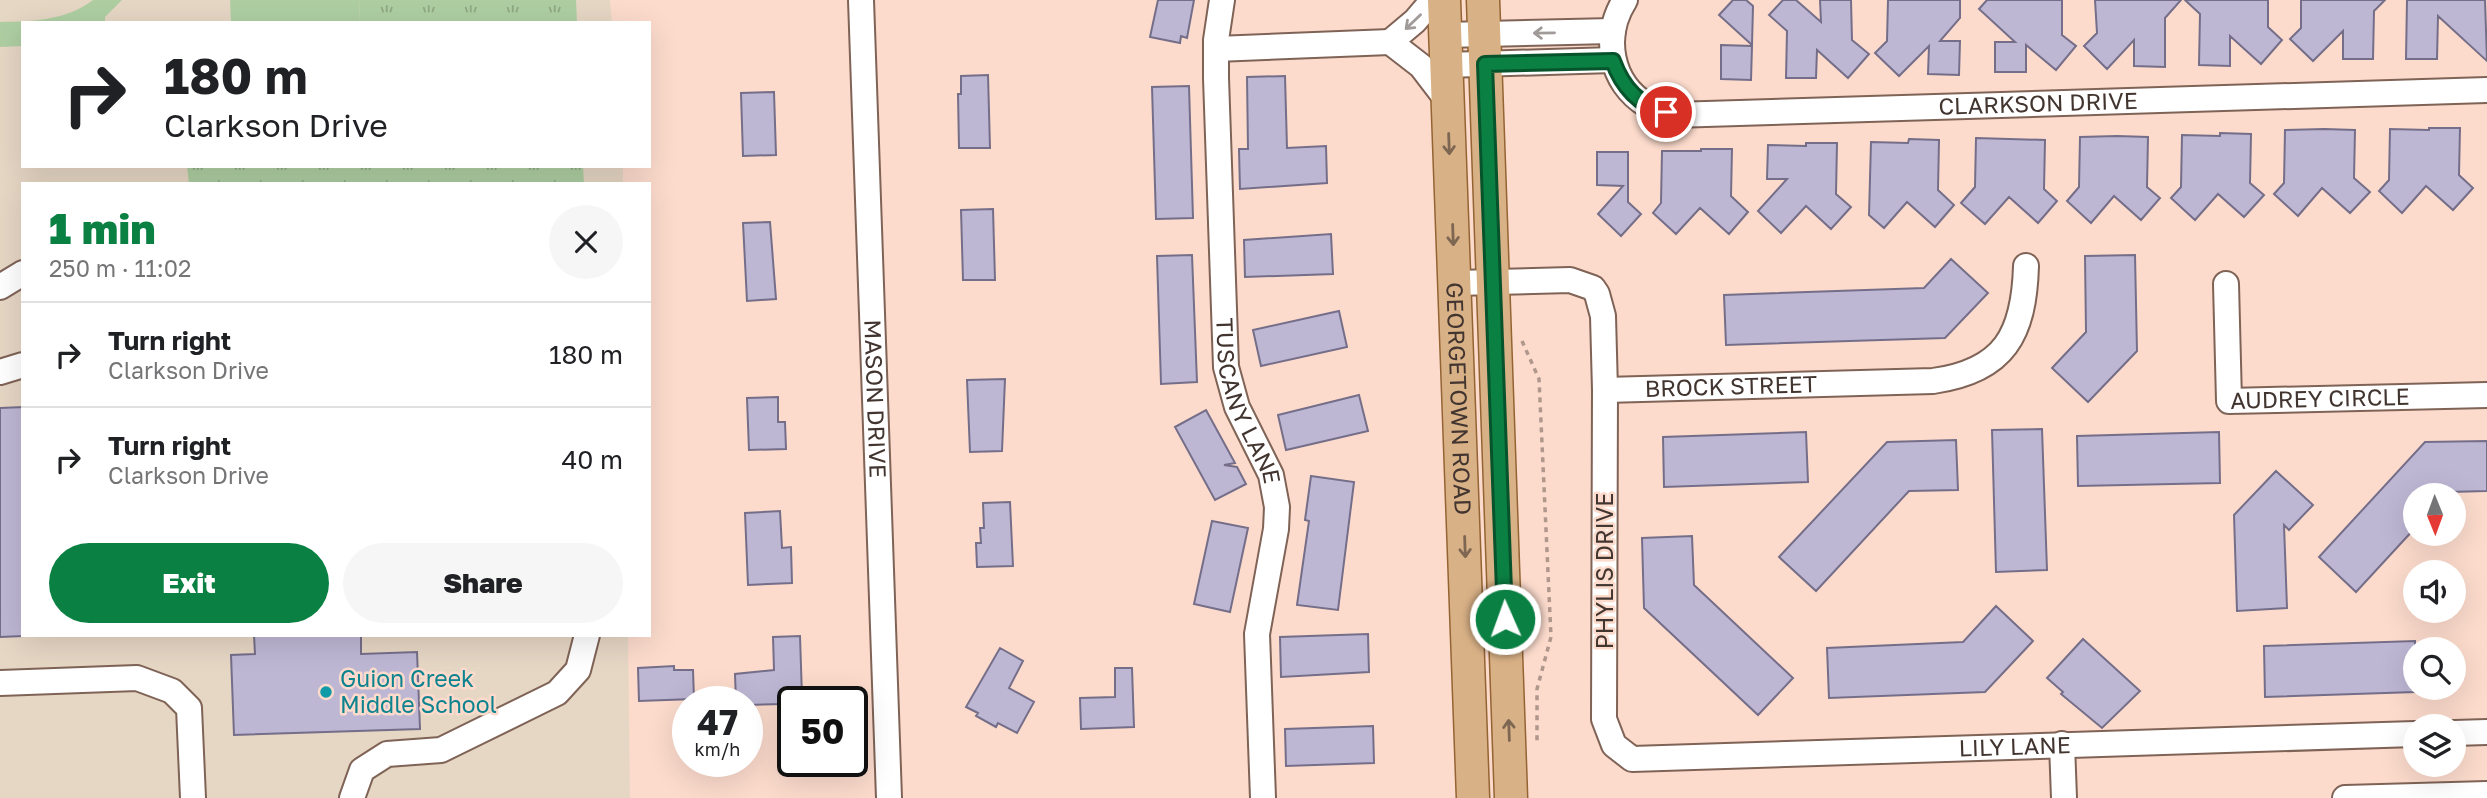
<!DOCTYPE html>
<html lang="en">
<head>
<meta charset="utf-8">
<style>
  :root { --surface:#fff; --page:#f6f6f6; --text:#202124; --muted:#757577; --line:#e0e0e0; --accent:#0b8043 }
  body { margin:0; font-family:"Golos Text",sans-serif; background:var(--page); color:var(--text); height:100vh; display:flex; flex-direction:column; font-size:26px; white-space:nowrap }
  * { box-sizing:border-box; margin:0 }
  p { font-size:23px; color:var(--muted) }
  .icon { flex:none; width:38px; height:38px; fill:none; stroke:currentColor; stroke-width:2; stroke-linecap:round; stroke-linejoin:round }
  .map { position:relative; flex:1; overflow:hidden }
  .drawer { position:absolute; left:21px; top:182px; width:630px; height:455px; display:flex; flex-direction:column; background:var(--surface); border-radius:0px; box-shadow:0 7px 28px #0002 }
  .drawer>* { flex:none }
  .top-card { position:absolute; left:21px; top:21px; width:630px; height:147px; border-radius:0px; box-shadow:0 7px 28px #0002; background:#fff; color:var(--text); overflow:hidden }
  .needle { width:46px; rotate:179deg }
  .controls { position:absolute; left:2403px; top:483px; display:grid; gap:14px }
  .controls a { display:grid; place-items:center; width:63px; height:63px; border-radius:50%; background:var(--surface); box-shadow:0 7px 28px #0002; font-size:35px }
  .speed { position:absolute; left:672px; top:686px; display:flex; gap:14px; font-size:35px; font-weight:700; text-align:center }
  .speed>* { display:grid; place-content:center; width:91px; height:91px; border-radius:50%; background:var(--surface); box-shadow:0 7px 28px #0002; line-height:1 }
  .speed small { font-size:18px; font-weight:400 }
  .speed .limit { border:4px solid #111; border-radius:10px; background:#fff; color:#111 }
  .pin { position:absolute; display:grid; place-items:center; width:60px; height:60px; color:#fff; margin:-30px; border:4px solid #fff; border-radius:50%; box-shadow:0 2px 7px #0007 }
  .me { position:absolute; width:77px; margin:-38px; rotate:358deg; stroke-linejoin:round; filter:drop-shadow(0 0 5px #0008) }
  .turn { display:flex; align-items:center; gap:24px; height:147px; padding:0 28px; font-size:32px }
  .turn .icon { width:91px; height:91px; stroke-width:2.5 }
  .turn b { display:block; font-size:49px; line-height:60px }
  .round { display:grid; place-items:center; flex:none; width:74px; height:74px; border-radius:37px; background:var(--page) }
  .headline { display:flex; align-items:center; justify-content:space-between; height:119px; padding:0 28px }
  h1 { font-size:42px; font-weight:800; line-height:52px; color:var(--accent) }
  .action { display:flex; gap:14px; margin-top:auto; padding:14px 28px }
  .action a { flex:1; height:80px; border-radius:42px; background:var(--accent); color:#fff; font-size:28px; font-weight:800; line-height:80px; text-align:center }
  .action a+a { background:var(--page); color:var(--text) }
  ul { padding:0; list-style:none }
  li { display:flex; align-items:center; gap:21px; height:105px; padding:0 28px; border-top:2px solid var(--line) }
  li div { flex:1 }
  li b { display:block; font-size:26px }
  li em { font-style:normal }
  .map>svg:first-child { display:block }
  .education { fill:#e6d6c4 }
  .grass { fill:url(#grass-tufts) }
  .pitch { fill:#aecea2 }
  .building { fill:#beb7d4; stroke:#756e89; stroke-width:2 }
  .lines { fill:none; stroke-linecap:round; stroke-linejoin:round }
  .minor-casing { stroke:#7f6356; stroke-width:28 }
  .major-casing { stroke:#946433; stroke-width:35 }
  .path { stroke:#b0978c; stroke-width:3.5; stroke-dasharray:5 5; stroke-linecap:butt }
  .minor { stroke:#fff; stroke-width:24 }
  .major { stroke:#d9b186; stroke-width:32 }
  .oneway { stroke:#a09a98 }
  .oneway2 { stroke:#7e6752 }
  .route-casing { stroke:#07532c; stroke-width:18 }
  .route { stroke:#0b8043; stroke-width:12 }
  .culture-dot { fill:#0f9aa8; stroke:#fcdbcc; stroke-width:2.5 }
  .labels { text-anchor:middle; stroke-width:5; stroke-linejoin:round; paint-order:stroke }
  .street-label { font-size:23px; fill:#423530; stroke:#fcdbcc }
  .culture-label { font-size:23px; fill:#0d838f; stroke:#fcdbcc; text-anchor:start }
</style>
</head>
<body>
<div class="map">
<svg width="2487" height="798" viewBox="0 0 2487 798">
  <defs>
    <pattern id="grass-tufts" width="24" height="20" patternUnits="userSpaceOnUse" patternTransform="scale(1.75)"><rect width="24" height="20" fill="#aecea2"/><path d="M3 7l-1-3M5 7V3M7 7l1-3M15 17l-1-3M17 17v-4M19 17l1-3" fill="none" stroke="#8fa884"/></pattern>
  </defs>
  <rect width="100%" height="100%" fill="#fcdbcc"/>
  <path class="education" d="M 0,0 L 610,0 L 612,23 L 23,23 L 23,166 L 623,166 L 623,184 L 23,184 L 23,635 L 628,635 L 630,798 L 0,798 Z"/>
  <path class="grass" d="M 359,0 L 576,0 L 577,23 L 360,23 Z
    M 187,166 L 583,166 L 584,184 L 189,184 Z"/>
  <path class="pitch" d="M 93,0 L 122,0 L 105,17 L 105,23 L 23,23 L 23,46 L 0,47 L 0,22 C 33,21 65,21 93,0 Z
    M 230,0 L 359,0 L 360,23 L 231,23 Z"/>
  <path class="building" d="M 1158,0 L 1194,0 L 1187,38 L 1181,36 L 1180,43 L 1150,37 Z
    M 1733,0 L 1746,0 L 1753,6 L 1752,45 L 1719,15 Z
    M 1783,0 L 1796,0 L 1821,22 L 1820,0 L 1851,0 L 1852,40 L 1869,54 L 1848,78 L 1817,50 L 1816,78 L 1786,78 L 1787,31 L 1769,15 Z
    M 1888,0 L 1960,0 L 1960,18 L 1940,41 L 1960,41 L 1959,75 L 1928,74 L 1929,46 L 1899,76 L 1875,53 L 1887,41 Z
    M 1987,0 L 2062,0 L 2062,35 L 2076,46 L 2056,70 L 2026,45 L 2026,72 L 1995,72 L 1995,42 L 2015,42 L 1979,9 Z
    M 2095,0 L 2181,0 L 2165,18 L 2165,67 L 2134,66 L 2134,40 L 2107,69 L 2084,46 L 2097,33 Z
    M 2185,0 L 2268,0 L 2268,27 L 2282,40 L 2261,64 L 2230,36 L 2230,66 L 2199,65 L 2200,14 Z
    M 2301,0 L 2385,0 L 2374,11 L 2373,59 L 2343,59 L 2343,31 L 2313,61 L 2290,39 L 2301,28 Z
    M 2407,0 L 2485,0 L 2487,61 L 2438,16 L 2437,59 L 2406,59 Z
    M 1721,45 L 1752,46 L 1751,80 L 1721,79 Z
    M 988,75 L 990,148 L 959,148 L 958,94 L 961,94 L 961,76 Z
    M 1285,76 L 1287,148 L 1326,146 L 1327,183 L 1240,189 L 1239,149 L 1248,149 L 1247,77 Z
    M 1189,86 L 1193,218 L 1156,219 L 1152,87 Z
    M 774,92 L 776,155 L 743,156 L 741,93 Z
    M 2429,128 L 2460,128 L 2459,175 L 2473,188 L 2453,210 L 2426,186 L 2402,213 L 2379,191 L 2389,180 L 2390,129 L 2429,130 Z
    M 2324,129 L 2355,130 L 2354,178 L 2370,192 L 2350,213 L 2322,188 L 2298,216 L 2274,194 L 2284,183 L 2285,130 Z
    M 2220,133 L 2251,134 L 2250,183 L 2264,195 L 2244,217 L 2218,194 L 2195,220 L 2171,198 L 2181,187 L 2182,135 L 2220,136 Z
    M 2117,136 L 2148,137 L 2147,187 L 2160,198 L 2141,220 L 2114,196 L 2091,223 L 2067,201 L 2079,187 L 2080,137 Z
    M 1976,138 L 2045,140 L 2044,189 L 2057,201 L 2038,223 L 2009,197 L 1985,224 L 1961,203 L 1975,187 Z
    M 1909,139 L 1939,140 L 1938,190 L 1954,205 L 1935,227 L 1907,202 L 1884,228 L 1869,215 L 1871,142 L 1908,143 Z
    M 1806,143 L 1837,143 L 1836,194 L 1851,207 L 1831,229 L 1806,206 L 1781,233 L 1758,211 L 1787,179 L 1767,179 L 1768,145 L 1806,146 Z
    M 1701,149 L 1732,149 L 1731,196 L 1748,212 L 1729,234 L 1700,208 L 1676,234 L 1653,213 L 1661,203 L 1662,151 L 1701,151 Z
    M 1597,152 L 1628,152 L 1628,202 L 1641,214 L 1621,236 L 1598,214 L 1623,186 L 1597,185 Z
    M 993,209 L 995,280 L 963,280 L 961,210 Z
    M 770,222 L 776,299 L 747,301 L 743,223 Z
    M 1331,234 L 1333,274 L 1245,277 L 1244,240 Z
    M 1192,255 L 1197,382 L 1161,384 L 1157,256 Z
    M 2135,255 L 2137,351 L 2088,402 L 2052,368 L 2086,332 L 2085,256 Z
    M 1951,259 L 1988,293 L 1945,338 L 1726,345 L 1724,295 L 1924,288 Z
    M 1339,311 L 1347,347 L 1261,366 L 1253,330 Z
    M 1005,379 L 1002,451 L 970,452 L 967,380 Z
    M 1359,395 L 1368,431 L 1286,450 L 1278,415 Z
    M 778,397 L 778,422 L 785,422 L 786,449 L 749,450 L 747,398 Z
    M 23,407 L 23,636 L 0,637 L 0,408 Z
    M 1206,410 L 1235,463 L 1224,465 L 1237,467 L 1246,484 L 1215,500 L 1175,427 Z
    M 2042,429 L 2047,570 L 1996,572 L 1992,430 Z
    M 1806,432 L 1808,482 L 1664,487 L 1663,437 Z
    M 2219,432 L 2220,483 L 2078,486 L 2077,436 Z
    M 1956,440 L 1958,490 L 1909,491 L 1816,591 L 1779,557 L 1887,442 Z
    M 2487,441 L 2487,491 L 2448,492 L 2445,495 L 2415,495 L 2415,528 L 2356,592 L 2319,557 L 2425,442 Z
    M 2276,471 L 2313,505 L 2289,530 L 2284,525 L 2287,608 L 2237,611 L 2234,515 Z
    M 1311,476 L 1354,482 L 1338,610 L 1297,605 L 1309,521 L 1305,520 Z
    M 1010,502 L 1013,566 L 977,567 L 976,543 L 981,543 L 980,528 L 984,528 L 983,503 Z
    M 780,511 L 782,548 L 791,547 L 792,583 L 748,585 L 745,513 Z
    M 1212,521 L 1248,528 L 1230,612 L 1194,604 Z
    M 1692,536 L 1694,585 L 1793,678 L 1758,715 L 1644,608 L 1642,538 Z
    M 1996,606 L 2033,641 L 1985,692 L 1829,698 L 1827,648 L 1963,642 Z
    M 1368,634 L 1369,672 L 1281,677 L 1280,637 Z
    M 254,635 L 361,635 L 361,654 L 417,652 L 420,729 L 234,735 L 231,655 L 255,654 Z
    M 800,636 L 802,697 L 783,698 L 783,704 L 747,705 L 747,702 L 736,702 L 735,674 L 774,670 L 773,637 Z
    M 2083,639 L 2140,691 L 2102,728 L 2061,694 L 2063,692 L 2047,678 Z
    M 2415,641 L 2415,692 L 2265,697 L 2264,646 Z
    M 1000,648 L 1023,661 L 1009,688 L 1034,702 L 1017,733 L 998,723 L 996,727 L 976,716 L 978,713 L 966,707 Z
    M 674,666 L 674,670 L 693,670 L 694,699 L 639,701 L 638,668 Z
    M 1115,668 L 1132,668 L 1134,727 L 1081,729 L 1080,698 L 1115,697 Z
    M 1373,726 L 1374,763 L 1286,766 L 1285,729 Z"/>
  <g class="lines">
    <g class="minor-casing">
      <g id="minor">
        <path id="s1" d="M 861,0 L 889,798"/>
        <path id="s2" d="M 1222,0 L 1216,40 L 1216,78 L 1226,367 L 1237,407 L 1271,475 L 1277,507 L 1276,529 L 1257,634 L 1263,798"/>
        <path id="s3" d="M 1625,0 C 1602,36 1610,83 1647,105 C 1655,110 1664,112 1673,115 L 2487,90"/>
        <path d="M 1445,35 L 1613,31"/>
        <path d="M 1390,42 L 1421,66 L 1447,100"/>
        <path d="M 1390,42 L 1415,21 L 1433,0"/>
        <path d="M 1216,49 L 1390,42"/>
        <path d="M 1446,65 L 1613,60"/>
        <path id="s4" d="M 1455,283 L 1570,280 L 1593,288 L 1597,294 L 1603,316 L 1605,390 L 1604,719 L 1614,745 L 1632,759 L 2415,734"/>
        <path id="s5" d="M 2226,284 L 2229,401 L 2487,395"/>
        <path d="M 0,287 L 23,273"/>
        <path d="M 0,372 L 23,365"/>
        <path id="s6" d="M 1605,390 L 1933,381 C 2005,371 2024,334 2026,266"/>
        <path d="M 0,683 L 137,678 L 172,691 L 189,708 L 193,798"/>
        <path d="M 2454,733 L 2487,732"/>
        <path d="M 2062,744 L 2064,798"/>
        <path d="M 352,798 L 362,770 L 387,754 L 441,750 L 557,693 L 578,670 L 587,635"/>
        <path d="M 2345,798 L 2487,794"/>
      </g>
    </g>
    <g class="major-casing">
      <g id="major">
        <path id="s7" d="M 1444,0 L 1473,798"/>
        <path d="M 1483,0 L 1511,798"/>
      </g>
    </g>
    <path class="path" d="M 1522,341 L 1539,379 L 1551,637 L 1537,689 L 1537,744"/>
    <use href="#minor" class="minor"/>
    <use href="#major" class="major"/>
  </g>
  <defs><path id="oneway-shaft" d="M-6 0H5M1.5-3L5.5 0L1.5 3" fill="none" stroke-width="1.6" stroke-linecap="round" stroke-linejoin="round" transform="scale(1.75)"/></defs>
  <g class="oneway">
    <use href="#oneway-shaft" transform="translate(1413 22) rotate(136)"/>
    <use href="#oneway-shaft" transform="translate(1544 33) rotate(179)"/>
  </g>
  <g class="oneway2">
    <use href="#oneway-shaft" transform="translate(1449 144) rotate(88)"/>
    <use href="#oneway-shaft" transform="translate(1453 235) rotate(88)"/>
    <use href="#oneway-shaft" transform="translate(1465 547) rotate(88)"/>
    <use href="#oneway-shaft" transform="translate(1509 730) rotate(-92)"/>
  </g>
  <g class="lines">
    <g class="route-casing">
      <path id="route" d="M 1505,619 L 1485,64 L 1613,61 C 1622,86 1639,106 1666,112"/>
    </g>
    <use href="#route" class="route"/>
  </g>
  <circle class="culture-dot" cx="326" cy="692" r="7"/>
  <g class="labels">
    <g class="street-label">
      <text dy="8" stroke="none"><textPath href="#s3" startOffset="513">CLARKSON DRIVE</textPath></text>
      <text dy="8" stroke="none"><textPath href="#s6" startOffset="126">BROCK STREET</textPath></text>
      <text dy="8" stroke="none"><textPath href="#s5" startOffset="208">AUDREY CIRCLE</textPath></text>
      <text dy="8" stroke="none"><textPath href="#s1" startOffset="399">MASON DRIVE</textPath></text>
      <text dy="8" stroke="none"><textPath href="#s7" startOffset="399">GEORGETOWN ROAD</textPath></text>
      <text dy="8" stroke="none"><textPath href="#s2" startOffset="406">TUSCANY LANE</textPath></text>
      <text transform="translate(1605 571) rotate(-90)" y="8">PHYLIS DRIVE</text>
      <text dy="8" stroke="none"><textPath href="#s4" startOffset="1006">LILY LANE</textPath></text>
    </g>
    <g class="culture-label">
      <text x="340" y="687">Guion Creek<tspan x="340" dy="26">Middle School</tspan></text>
    </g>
  </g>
</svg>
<div class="controls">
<a><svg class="needle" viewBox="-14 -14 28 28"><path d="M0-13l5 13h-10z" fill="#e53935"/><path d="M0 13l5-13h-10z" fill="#757577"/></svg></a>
<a><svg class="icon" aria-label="sound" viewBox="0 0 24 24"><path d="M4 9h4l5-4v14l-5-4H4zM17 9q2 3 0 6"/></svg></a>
<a><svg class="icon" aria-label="search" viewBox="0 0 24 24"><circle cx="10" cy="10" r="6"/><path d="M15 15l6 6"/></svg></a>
<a><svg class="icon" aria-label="layers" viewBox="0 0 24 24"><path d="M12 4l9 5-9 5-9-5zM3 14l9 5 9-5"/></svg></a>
</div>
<div class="speed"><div>47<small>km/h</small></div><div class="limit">50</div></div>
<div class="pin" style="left:1666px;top:112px;background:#d93025"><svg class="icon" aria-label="arrive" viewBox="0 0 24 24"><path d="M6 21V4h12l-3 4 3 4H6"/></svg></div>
<svg class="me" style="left:1505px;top:619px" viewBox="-20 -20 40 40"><circle r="17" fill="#0b8043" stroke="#fff" stroke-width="3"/><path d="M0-11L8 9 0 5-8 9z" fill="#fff"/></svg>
<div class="top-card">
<div class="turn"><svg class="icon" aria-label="right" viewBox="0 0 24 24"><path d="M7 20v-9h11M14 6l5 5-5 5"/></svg><div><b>180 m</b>Clarkson Drive</div></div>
</div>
<section class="drawer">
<div class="headline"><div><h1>1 min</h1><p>250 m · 11:02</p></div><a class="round"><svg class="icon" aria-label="close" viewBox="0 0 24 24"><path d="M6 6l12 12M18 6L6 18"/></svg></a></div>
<ul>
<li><svg class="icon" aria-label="right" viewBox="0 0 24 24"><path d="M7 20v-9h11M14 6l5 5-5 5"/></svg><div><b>Turn right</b><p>Clarkson Drive</p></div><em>180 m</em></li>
<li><svg class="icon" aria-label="right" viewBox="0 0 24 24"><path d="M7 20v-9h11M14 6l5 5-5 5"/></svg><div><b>Turn right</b><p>Clarkson Drive</p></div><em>40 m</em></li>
</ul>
<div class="action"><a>Exit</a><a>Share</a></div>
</section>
</div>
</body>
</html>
